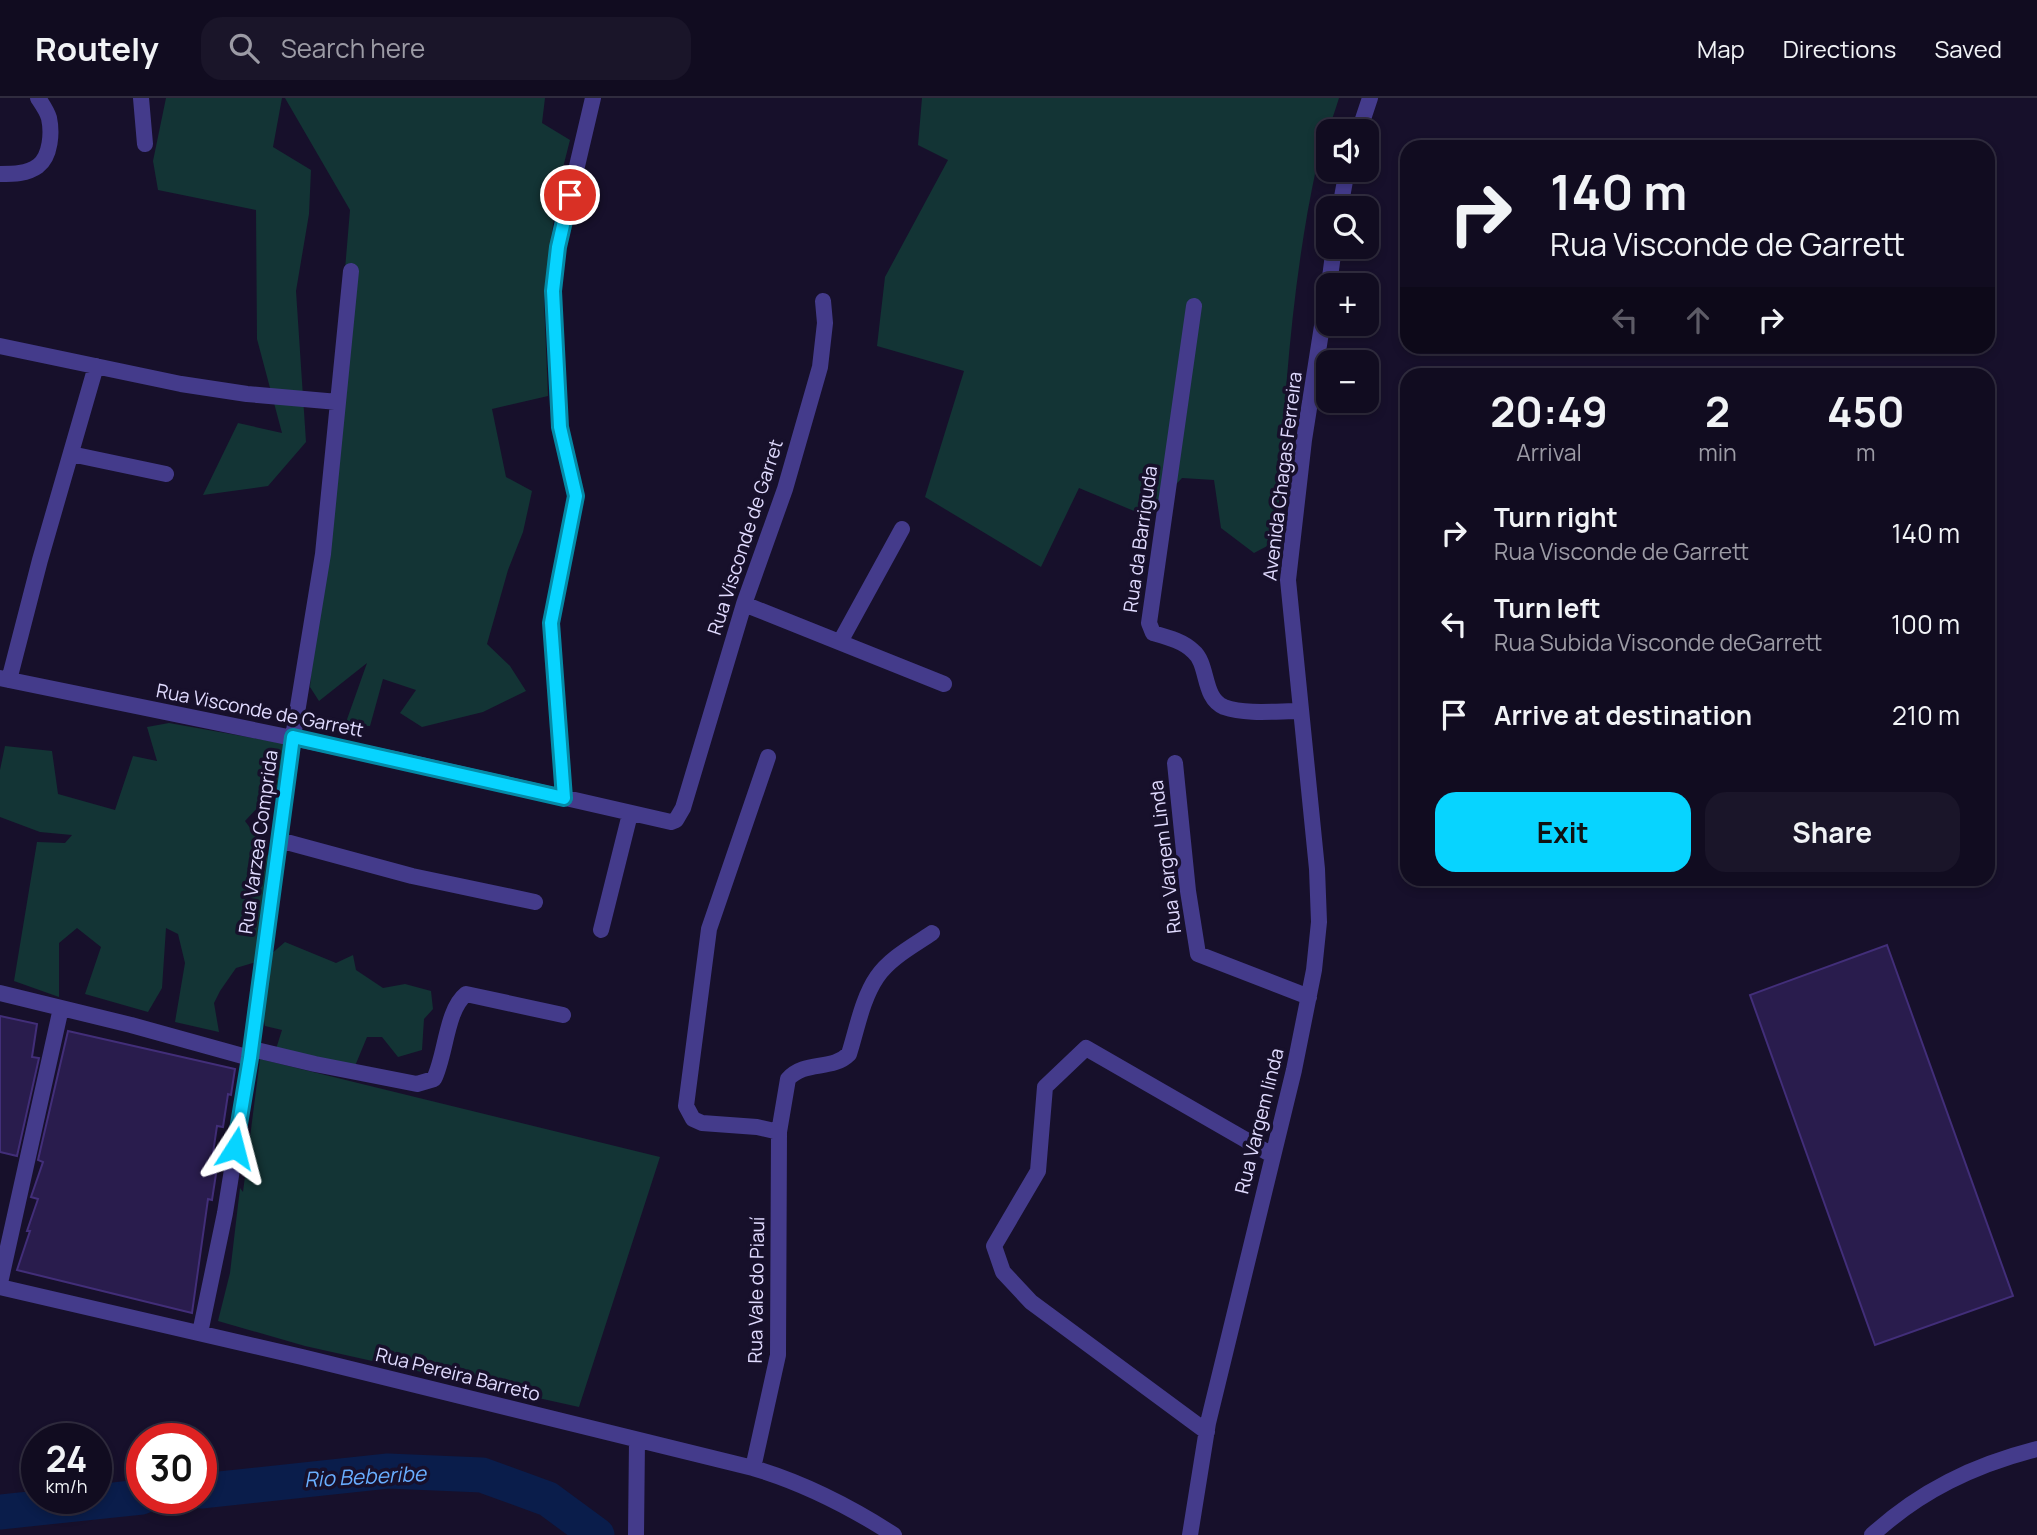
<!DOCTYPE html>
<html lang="en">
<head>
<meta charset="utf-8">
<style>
  :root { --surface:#110c20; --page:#1a1529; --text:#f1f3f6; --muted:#9c9ba5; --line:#302c3e; --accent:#07d4ff }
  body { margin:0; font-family:Manrope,sans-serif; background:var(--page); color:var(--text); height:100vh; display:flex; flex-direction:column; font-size:26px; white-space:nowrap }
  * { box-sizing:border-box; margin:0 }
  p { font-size:23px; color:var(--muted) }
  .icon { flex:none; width:38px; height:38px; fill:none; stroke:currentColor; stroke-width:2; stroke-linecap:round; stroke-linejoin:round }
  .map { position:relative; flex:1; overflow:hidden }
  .drawer { position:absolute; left:1400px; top:270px; width:595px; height:518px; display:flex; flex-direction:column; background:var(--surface); border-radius:21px; box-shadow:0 4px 10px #0003,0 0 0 2px var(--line) }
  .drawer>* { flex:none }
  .banner { position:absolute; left:1400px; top:42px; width:595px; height:214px; border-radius:21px; box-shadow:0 4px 10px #0003,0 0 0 2px var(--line); background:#110c20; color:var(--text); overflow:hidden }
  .tools { position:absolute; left:1316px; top:21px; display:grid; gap:14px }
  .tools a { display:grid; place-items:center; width:63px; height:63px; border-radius:14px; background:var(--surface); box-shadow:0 4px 10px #0003,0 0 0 2px var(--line); font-size:35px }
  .speed { position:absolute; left:21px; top:1325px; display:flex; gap:14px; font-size:35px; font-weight:700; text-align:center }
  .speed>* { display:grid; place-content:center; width:91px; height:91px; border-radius:50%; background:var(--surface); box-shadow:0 4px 10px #0003,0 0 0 2px var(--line); line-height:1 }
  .speed small { font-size:18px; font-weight:400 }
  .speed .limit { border:10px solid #d22; background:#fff; color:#111 }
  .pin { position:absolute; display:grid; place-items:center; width:60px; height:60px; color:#fff; margin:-30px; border:4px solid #fff; border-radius:50%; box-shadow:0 2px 7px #0007 }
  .me { position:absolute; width:77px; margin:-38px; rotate:9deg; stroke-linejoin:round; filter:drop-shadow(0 0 5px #0008) }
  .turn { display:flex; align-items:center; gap:24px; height:147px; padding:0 35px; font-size:32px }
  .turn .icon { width:91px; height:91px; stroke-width:2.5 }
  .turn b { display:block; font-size:49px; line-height:60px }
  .lanes { display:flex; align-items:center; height:66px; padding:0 35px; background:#0003; justify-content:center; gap:35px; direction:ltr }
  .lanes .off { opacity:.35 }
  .eta { display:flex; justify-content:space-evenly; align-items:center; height:119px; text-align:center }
  .eta b { font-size:42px; font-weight:700; line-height:49px }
  .primary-button { display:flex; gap:14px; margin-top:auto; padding:14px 35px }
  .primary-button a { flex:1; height:80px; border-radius:21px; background:var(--accent); color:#111; font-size:28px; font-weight:700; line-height:80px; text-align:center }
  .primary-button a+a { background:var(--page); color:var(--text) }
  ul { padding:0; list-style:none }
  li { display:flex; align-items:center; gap:21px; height:91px; padding:0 35px }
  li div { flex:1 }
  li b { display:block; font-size:26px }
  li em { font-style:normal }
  header { display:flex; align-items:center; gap:42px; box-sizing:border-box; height:98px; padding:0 35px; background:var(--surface); border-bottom:2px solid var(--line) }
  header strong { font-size:33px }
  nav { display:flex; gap:38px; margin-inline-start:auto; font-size:24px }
  .search { width:490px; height:63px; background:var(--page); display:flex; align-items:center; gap:18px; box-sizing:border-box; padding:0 24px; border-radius:21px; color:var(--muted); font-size:26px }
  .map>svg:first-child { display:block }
  .green { fill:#133435 }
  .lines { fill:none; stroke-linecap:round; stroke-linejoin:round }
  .river { stroke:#0a1d4b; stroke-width:35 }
  .building { fill:#291c4d; stroke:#422e79; stroke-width:2 }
  .minor { stroke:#443b8b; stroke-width:16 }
  .route-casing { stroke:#058aa6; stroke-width:18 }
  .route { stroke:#07d4ff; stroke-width:12 }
  .labels { text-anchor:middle; stroke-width:7; stroke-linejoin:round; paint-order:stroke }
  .street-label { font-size:19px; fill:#e1dbff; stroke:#17102b }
  .water-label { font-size:21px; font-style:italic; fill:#69aeff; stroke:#17102b }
</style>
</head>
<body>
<header>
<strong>Routely</strong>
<div class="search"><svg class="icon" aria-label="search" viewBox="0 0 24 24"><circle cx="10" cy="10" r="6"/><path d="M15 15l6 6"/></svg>Search here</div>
<nav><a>Map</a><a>Directions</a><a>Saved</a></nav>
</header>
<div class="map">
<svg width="2037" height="1437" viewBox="0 0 2037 1437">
  <rect width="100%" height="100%" fill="#17102b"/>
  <path class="green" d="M 166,0 L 282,0 L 273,49 L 311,72 L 309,116 L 296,193 L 306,344 L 268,388 L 203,397 L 238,325 L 282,335 L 257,241 L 256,112 L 158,92 L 153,63 Z
    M 285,0 L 545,0 L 542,25 L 570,42 L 557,93 L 544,202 L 548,298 L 492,311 L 506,379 L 532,393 L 523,434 L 508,472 L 487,546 L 510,568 L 526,593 L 483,614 L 422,629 L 400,615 L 416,592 L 383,581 L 370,628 L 345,627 L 367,565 L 319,603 L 310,589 L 350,112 Z
    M 922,0 L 1339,0 C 1332,23 1322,47 1316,71 C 1290,193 1283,319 1277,443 L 1254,455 L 1221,430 L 1214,382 L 1182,380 L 1146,418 L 1079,390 L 1041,469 L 925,399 L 964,273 L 877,248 L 885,179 L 948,62 L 918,47 Z
    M 169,625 L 292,647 L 273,703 L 260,707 L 245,723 L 262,746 L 269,760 L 256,864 L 236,870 L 220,893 L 214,905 L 219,934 L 175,924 L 185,865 L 178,836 L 166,830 L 162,890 L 148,914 L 85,896 L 101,849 L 77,830 L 59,845 L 59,899 L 14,883 L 37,744 L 65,745 L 72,737 L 40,734 L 0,719 L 0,672 L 5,648 L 52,653 L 58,696 L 115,712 L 133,658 L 157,663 L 147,629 Z
    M 285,844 L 336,865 L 353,857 L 356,872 L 383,890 L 405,886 L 431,893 L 433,911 L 424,921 L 422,952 L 398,959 L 382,939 L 367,939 L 355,968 L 276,951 L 282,932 L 265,928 L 259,899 L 263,863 Z
    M 260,961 L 660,1059 L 579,1309 L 305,1248 L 218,1223 L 230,1175 L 240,1090 L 243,1094 Z"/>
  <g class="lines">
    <path class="river" d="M 201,1393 L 388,1373 L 482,1377 L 548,1401 L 597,1437
      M 0,1414 L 142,1399"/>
  </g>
  <path class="building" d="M 1887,847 L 2013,1198 L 1875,1247 L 1750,897 Z
    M 0,918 L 37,926 L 32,959 L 39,960 L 17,1058 L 0,1054 Z
    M 68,933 L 235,971 L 231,997 L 228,996 L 223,1029 L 217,1028 L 210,1075 L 216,1076 L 212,1102 L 208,1101 L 192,1215 L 17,1172 L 30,1133 L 27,1133 L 38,1101 L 31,1099 L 43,1064 L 38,1062 Z"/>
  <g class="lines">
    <path class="minor" d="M 141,0 L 145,46
      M 1359,33 L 1370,0
      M 0,76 C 13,76 27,76 38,68 C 51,58 52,34 49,20 C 47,13 42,6 38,0
      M 1340,110 L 1347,72
      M 1329,187 L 1334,149
      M 1194,208 L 1149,525 L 1153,535 C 1167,539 1183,543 1193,553 C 1209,566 1202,600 1224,609 C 1247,617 1277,613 1301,613
      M 0,248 L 181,286 L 247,296 L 338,304
      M 71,356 L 166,376
      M 744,506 L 944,586
      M 840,544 L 902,431
      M 0,580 L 395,661 L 671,724 L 676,722 L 683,710 L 744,506 L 785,391 L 820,269 L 825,225 L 823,203
      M 9,582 L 40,462 L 96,268
      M 768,659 L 709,831 L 686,1008 L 693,1021 L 702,1025 L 757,1029 L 779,1034
      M 1175,665 L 1188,793 L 1198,856 L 1309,899
      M 564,700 L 551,525 L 576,398 L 560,329 L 553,193 L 558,149 L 593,0
      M 279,742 L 412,778 L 535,804
      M 601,832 L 630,716
      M 0,895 L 131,927 L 250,960
      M 252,951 L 315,966 L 417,986 L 434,981 C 446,957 446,912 466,896 L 563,917
      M 0,1185 L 61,910
      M 0,1189 L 302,1259 L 753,1370 C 804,1385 849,1408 894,1437
      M 200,1235 L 225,1115 L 250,960 L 293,639 L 323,456 L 351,173
      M 1207,1334 L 1031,1204 L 1003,1174 L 994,1148 L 1038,1073 L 1045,989 L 1086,950 L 1272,1057
      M 753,1370 L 778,1257 L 779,1034 L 788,981 C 805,962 832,973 849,956 C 857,931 862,901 877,879 C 890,860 913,848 932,835
      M 636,1437 L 637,1342
      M 1190,1437 L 1208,1325 L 1294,972 L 1314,872 L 1319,824 L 1317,771 L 1288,482 L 1304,342 L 1328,190
      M 1872,1437 C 1920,1393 1974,1367 2037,1351"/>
  </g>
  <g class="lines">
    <g class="route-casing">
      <path id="route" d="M 235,1050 L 250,960 L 293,639 L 564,700 L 551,525 L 576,398 L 560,329 L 553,193 L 558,149 L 570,97"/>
    </g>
    <use href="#route" class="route"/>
  </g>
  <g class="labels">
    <g class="street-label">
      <text transform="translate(1282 378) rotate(-83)" y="7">Avenida Chagas Ferreira</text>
      <text transform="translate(745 439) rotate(-72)" y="7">Rua Visconde de Garret</text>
      <text transform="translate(1140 441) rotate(-82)" y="7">Rua da Barriguda</text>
      <text transform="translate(260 612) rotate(11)" y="7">Rua Visconde de Garrett</text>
      <text transform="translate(258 744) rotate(-82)" y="7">Rua Varzea Comprida</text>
      <text transform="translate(1165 759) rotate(-97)" y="7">Rua Vargem Linda</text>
      <text transform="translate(1259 1023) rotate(-76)" y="7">Rua Vargem linda</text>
      <text transform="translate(756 1192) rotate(-89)" y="7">Rua Vale do Piauí</text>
      <text transform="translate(458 1276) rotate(14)" y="7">Rua Pereira Barreto</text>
    </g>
    <g class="water-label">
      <text transform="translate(365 1379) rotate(-3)" y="7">Rio Beberibe</text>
    </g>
  </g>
</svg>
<div class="tools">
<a><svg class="icon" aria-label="sound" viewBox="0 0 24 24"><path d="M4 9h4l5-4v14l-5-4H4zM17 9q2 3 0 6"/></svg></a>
<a><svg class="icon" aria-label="search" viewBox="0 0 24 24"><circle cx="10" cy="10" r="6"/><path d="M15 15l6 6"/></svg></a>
<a>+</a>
<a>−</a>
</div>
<div class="speed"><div>24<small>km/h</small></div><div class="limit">30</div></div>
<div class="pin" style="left:570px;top:97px;background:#d93025"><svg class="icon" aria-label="arrive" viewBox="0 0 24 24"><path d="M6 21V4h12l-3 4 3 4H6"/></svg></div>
<svg class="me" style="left:235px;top:1050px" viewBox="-20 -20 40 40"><path d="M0-17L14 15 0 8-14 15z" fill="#07d4ff" stroke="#fff" stroke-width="4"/></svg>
<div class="banner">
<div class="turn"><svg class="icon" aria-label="right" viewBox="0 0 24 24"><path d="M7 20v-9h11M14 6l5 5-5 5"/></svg><div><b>140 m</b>Rua Visconde de Garrett</div></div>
<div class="lanes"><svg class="icon off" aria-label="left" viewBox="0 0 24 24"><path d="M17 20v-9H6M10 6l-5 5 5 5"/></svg><svg class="icon off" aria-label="ahead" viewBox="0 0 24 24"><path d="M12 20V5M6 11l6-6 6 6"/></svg><svg class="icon" aria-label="right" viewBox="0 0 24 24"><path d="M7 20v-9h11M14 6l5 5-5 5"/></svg></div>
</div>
<section class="drawer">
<div class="eta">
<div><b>20:49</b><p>Arrival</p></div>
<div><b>2</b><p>min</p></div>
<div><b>450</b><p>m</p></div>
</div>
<ul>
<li><svg class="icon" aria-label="right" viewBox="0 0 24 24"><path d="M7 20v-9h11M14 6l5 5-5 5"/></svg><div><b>Turn right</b><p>Rua Visconde de Garrett</p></div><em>140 m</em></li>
<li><svg class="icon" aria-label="left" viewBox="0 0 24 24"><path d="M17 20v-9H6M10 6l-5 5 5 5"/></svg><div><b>Turn left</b><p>Rua Subida Visconde deGarrett</p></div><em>100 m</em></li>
<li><svg class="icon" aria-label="arrive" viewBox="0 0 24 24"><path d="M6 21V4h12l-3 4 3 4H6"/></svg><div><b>Arrive at destination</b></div><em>210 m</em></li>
</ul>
<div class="primary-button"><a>Exit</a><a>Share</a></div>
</section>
</div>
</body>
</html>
